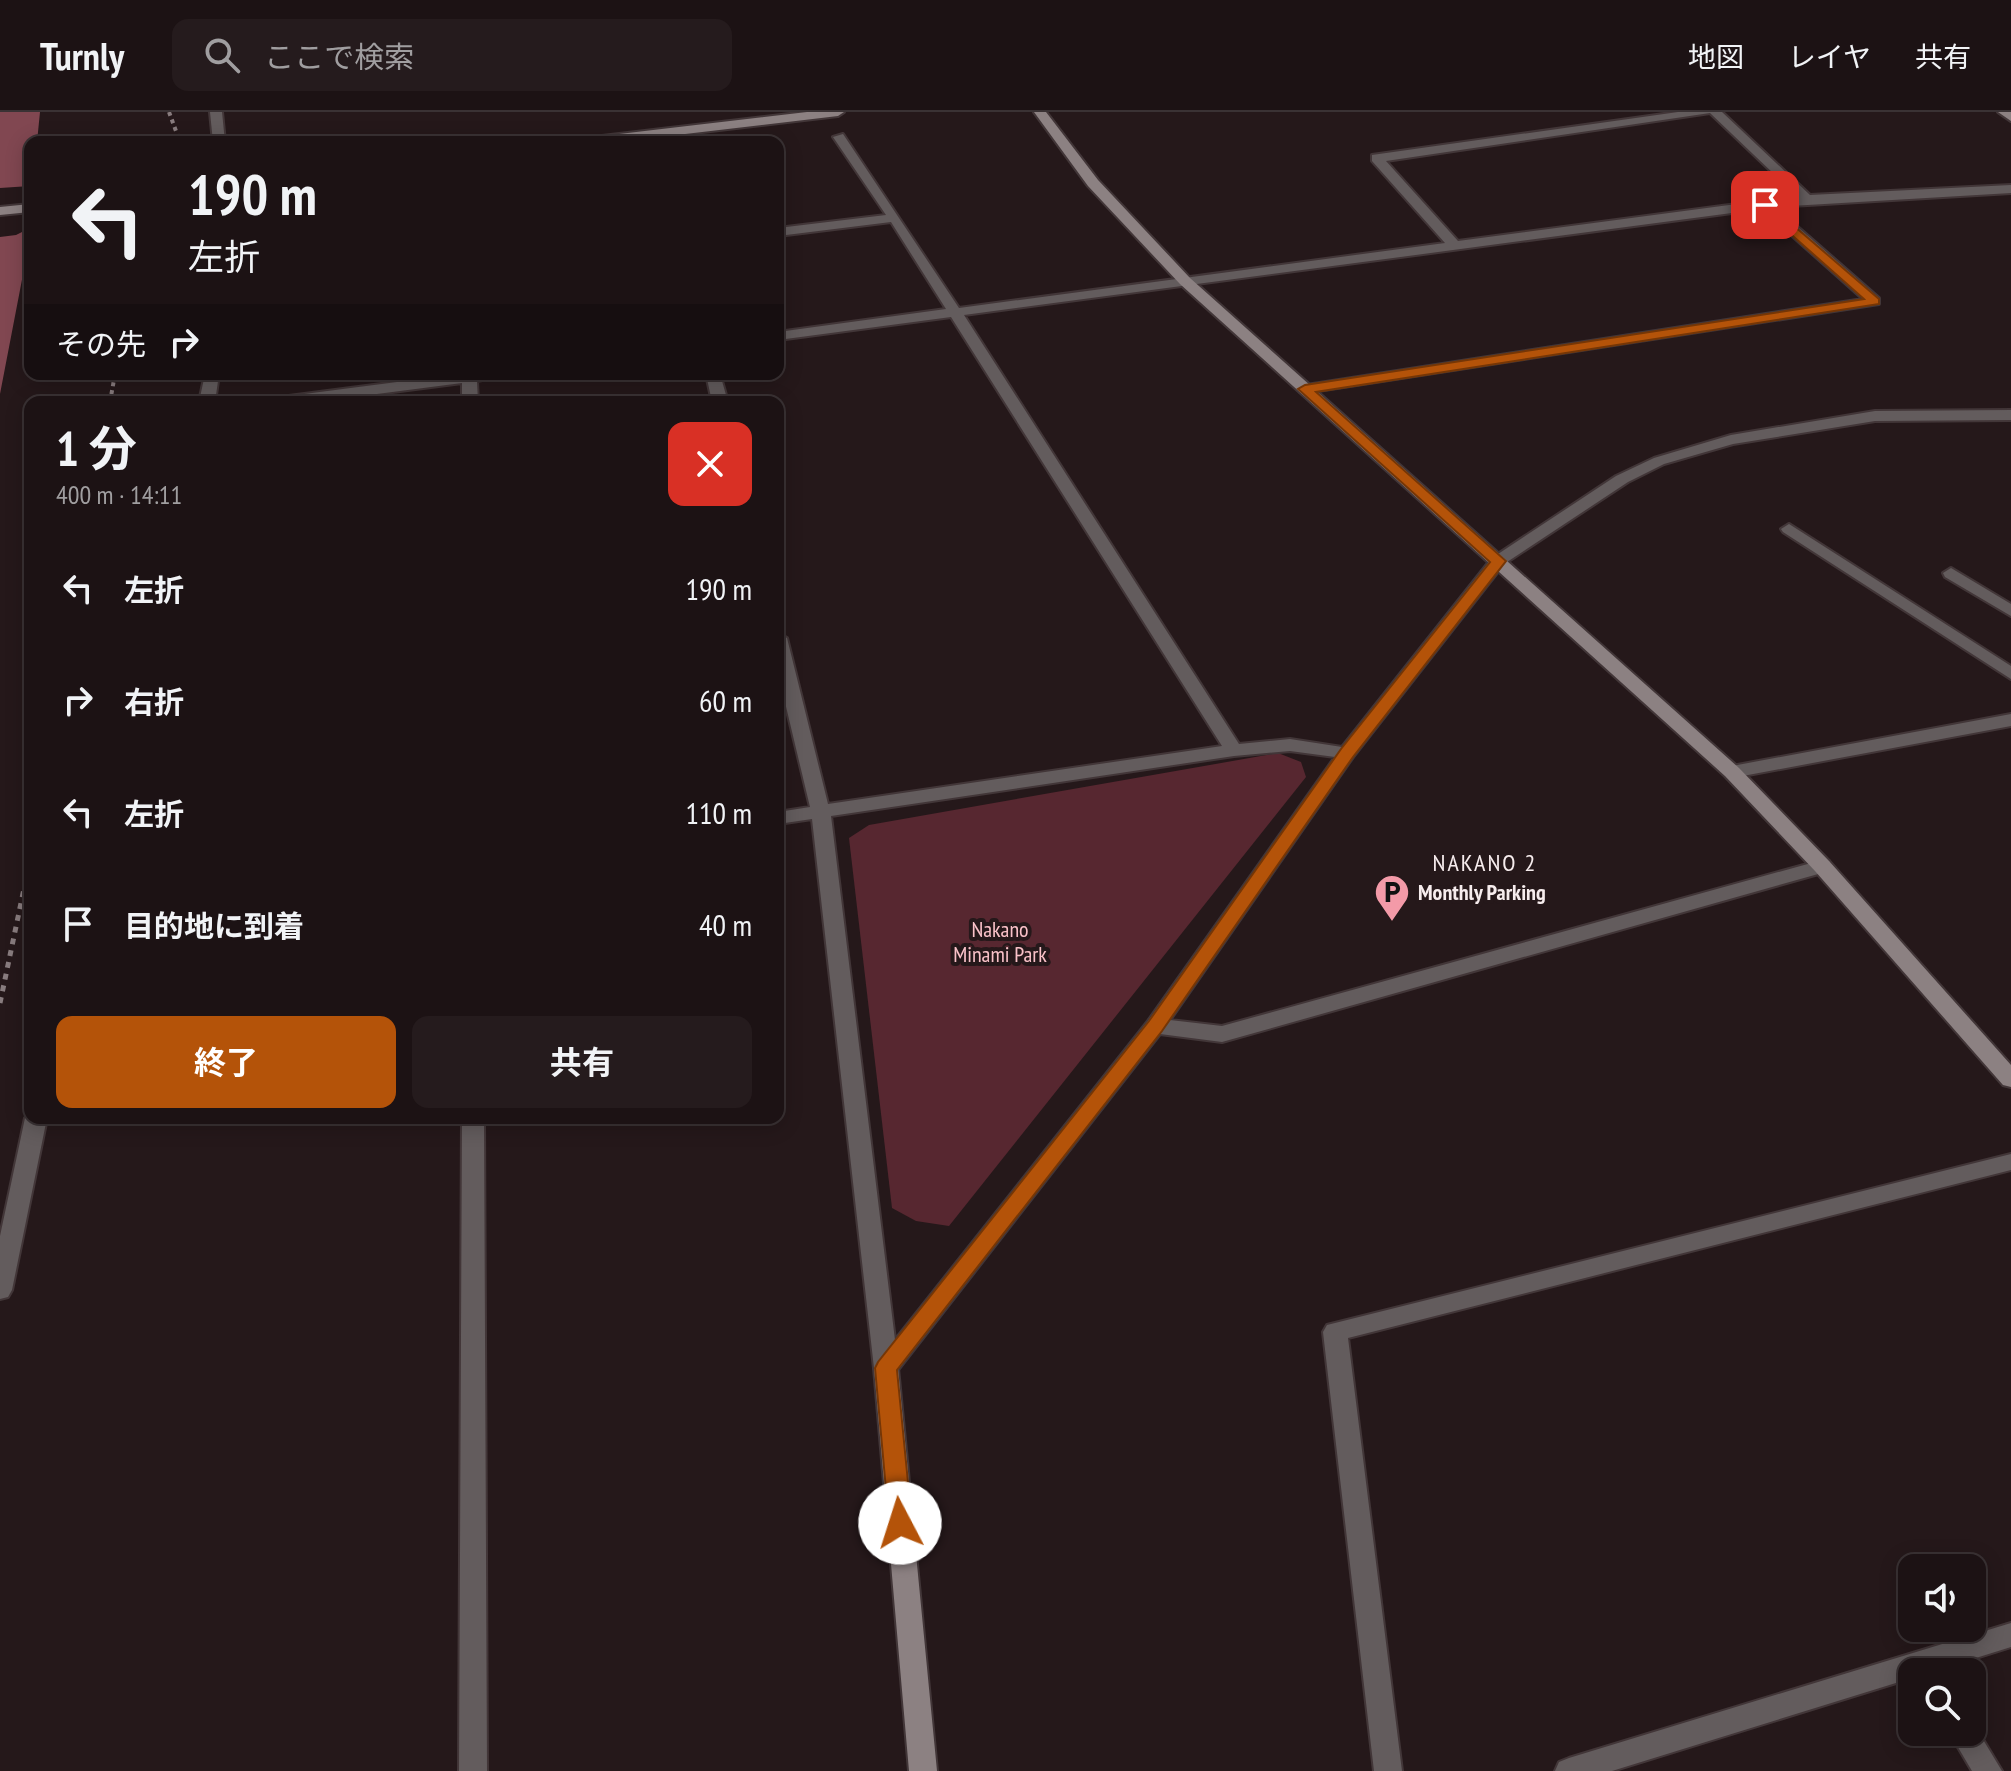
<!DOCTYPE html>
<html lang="ja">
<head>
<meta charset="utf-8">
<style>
  :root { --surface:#1c1214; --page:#251b1d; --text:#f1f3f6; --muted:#a09ea0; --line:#3a3234; --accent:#b45309 }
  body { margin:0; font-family:"PT Sans Narrow","Noto Sans JP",sans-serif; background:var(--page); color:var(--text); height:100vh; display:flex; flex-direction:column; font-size:30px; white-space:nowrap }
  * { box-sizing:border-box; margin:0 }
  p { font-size:26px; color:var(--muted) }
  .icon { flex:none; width:44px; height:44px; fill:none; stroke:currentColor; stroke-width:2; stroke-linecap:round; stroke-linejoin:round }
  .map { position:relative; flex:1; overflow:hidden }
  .side { position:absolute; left:24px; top:284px; width:760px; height:728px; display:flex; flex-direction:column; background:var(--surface); border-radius:16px; box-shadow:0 4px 20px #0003,0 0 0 2px var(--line) }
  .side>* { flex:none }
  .top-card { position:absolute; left:24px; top:24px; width:760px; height:244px; border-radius:16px; box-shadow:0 4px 20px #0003,0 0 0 2px var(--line); background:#1c1214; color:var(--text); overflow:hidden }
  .buttons { position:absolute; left:1898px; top:1442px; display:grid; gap:16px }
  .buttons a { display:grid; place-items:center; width:88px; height:88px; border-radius:16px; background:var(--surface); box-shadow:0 4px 20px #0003,0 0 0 2px var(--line); font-size:40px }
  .pin { position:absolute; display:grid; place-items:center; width:68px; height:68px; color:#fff; margin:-34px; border-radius:16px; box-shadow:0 4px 12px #0006 }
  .me { position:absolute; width:88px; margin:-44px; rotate:355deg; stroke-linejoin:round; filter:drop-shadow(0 0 6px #0008) }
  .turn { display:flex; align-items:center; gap:28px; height:168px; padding:0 32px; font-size:36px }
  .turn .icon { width:104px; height:104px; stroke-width:2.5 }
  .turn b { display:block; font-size:56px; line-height:68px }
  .then { display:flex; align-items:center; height:76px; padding:0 32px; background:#0003; gap:16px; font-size:30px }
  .round { display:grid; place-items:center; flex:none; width:84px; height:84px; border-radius:16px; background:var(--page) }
  .summary { display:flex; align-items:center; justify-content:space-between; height:136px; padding:0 32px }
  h1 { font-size:48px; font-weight:700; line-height:60px }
  .button { display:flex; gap:16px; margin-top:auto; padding:16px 32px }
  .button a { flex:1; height:92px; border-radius:16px; background:var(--accent); color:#fff; font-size:32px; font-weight:700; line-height:92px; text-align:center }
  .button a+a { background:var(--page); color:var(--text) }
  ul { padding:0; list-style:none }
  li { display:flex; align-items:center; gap:24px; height:112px; padding:0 32px }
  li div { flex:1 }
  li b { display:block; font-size:30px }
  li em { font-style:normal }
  header { display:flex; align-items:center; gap:48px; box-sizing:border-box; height:112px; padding:0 40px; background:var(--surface); border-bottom:2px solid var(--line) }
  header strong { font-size:38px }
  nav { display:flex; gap:44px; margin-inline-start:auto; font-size:28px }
  .search { width:560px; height:72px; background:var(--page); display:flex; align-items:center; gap:20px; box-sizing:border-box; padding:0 28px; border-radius:16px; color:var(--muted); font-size:30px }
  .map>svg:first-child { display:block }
  .green { fill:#572730 }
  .water { fill:#814751 }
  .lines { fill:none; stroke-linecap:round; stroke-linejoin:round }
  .lane-casing { stroke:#423638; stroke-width:4 }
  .street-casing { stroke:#423638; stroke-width:4 }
  .secondary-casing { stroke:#423638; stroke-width:4 }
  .path-far1 { stroke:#887c7e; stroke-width:4; stroke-dasharray:4 4; stroke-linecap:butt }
  .path { stroke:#887c7e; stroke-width:5; stroke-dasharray:6 6; stroke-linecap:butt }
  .lane { fill:#635c5d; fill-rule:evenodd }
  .street { fill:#635c5d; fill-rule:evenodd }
  .secondary { fill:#8c8182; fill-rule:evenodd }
  .route { fill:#b45309; stroke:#753606; stroke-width:2 }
  .labels { text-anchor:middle; stroke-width:8; stroke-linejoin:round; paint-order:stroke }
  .poi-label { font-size:22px; font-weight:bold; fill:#f6eced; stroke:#25181a; text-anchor:start }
  .park-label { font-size:22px; fill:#f9c1c8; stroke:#25181a }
  .neighbourhood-label { font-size:24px; letter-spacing:2px; fill:#f6eced; stroke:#25181a }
</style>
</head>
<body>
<header>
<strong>Turnly</strong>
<div class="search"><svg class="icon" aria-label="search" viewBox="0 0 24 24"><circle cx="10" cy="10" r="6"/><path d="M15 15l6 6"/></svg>ここで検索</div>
<nav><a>地図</a><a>レイヤ</a><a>共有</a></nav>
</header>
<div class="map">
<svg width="2011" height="1659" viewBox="0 0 2011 1659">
  <rect width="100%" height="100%" fill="#25181a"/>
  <path class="green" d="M 1278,641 L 1301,650 L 1306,665 L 949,1114 L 916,1109 L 892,1096 L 849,726 L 869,713 Z"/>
  <path class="water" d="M 0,0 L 40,0 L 37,30 L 30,30 L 30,74 L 0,76 Z
    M 30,116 L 30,126 L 0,282 L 0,125 L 16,123 Z"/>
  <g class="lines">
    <g class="lane-casing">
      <path id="lane" d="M 1789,412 L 2011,554 L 2011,567 L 1783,420 L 1781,417 Z
        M 1951,456 L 2011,492 L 2011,504 L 1945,465 L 1943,461 Z"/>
    </g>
    <g class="street-casing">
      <path id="street" d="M 210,0 L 222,0 L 225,30 L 213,30 Z
        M 1678,0 L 1722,0 L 1810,83 L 2011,73 L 2011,81 L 1775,95 L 1879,186 L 1879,192 L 1305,281 L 1300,280 L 1300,274 L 1863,187 L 1762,97 L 964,203 L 1239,632 L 1290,627 L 1342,635 L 1492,446 L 1616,364 L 1654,346 L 1731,323 L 1875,299 L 2011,298 L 2011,308 L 1875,309 L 1733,332 L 1664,352 L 1628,370 L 1504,452 L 1353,645 L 1170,908 L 1222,914 L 1822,748 L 1829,749 L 1832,754 L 1829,759 L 1222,930 L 1160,922 L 894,1263 L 886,1266 L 878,1263 L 874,1256 L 812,707 L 778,712 L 778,700 L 810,695 L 778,561 L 778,521 L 787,526 L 828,692 L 1222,634 L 951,205 L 778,228 L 778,220 L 946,197 L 891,110 L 778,124 L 778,116 L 886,103 L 833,25 L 843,22 L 959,196 L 1445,131 L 1372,49 L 1372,43 ZM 1710,1 L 1797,84 L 1458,129 L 1386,49 ZM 1290,639 L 1335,645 L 1148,909 L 895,1228 L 831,704 L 1234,644 Z
        M 205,262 L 219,262 L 215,290 L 199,290 Z
        M 459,262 L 500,262 L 498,265 L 477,269 L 478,290 L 462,290 L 462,271 L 315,290 L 273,290 L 281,285 Z
        M 706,262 L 720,262 L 728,290 L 712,290 Z
        M 2011,602 L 2011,614 L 1732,666 L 1723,660 L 1732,654 Z
        M 30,1000 L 30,1006 L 47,1006 L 12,1178 L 8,1185 L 0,1187 L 0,1124 L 25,1006 Z
        M 462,1006 L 484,1006 L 487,1659 L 459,1659 Z
        M 2011,1042 L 2011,1058 L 1348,1226 L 1402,1659 L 1374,1659 L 1323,1220 L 1327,1213 Z
        M 2011,1511 L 2011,1535 L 1931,1560 L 1912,1560 L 1912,1566 L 1612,1659 L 1555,1659 L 1559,1650 L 1569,1646 Z
        M 1973,1611 L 2002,1659 L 1972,1659 L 1949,1620 L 1972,1620 Z"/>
    </g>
    <g class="secondary-casing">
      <path id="secondary" d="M 807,0 L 844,0 L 838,4 L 617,30 L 579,30 L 585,26 Z
        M 1034,0 L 1046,0 L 1098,68 L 1190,166 L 1739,656 L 1829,749 L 2011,953 L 2011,975 L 2003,973 L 1815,759 L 1725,664 L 1180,172 L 1088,74 Z
        M 1998,0 L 2011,0 L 2011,9 Z
        M 30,92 L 30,100 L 0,103 L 0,95 Z
        M 886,1246 L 894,1249 L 898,1256 L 937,1659 L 909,1659 L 874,1256 L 878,1249 Z"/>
    </g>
    <path class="path-far1" d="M 169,0 L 180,30
      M 110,290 L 115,262"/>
    <path class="path" d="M 0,891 L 30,748"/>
    <use href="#lane" class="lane"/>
    <use href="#street" class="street"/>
    <use href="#secondary" class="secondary"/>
  </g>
  <path class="route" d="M 1765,89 L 1879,187 L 1879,192 L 1316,280 L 1506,449 L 1353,645 L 1162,919 L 897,1258 L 912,1411 L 909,1418 L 900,1421 L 892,1418 L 889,1411 L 875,1256 L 878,1250 L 1149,909 L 1341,637 L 1490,450 L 1298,277 L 1305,273 L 1864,187 L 1760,95 L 1759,93 Z"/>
  <defs>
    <g id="parking-pin" transform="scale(1.8)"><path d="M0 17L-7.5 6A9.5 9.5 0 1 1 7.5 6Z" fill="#f39aa8" stroke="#25181a"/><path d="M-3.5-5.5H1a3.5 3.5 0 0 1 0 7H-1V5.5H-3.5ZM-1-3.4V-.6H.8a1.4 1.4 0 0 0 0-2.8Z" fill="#111"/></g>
  </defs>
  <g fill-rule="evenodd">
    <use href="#parking-pin" x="1392" y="780"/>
  </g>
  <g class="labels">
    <g class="poi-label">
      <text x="1418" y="788">Monthly Parking</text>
    </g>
    <g class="park-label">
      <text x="1000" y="825">Nakano<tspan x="1000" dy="25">Minami Park</tspan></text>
    </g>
    <g class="neighbourhood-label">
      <text x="1485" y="759">NAKANO 2</text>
    </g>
  </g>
</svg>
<div class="buttons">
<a><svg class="icon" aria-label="sound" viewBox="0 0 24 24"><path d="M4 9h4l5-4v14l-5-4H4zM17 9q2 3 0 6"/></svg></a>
<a><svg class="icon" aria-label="search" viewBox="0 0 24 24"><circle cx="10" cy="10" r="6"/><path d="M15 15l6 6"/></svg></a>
</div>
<div class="pin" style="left:1765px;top:93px;background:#d93025"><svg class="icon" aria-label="arrive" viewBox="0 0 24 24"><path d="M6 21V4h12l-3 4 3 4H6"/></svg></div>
<svg class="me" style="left:900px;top:1411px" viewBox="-20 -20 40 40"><circle r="19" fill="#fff"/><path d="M0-13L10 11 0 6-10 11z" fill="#b45309"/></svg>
<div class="top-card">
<div class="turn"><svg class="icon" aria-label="left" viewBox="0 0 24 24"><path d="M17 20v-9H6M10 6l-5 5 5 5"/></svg><div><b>190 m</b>左折</div></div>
<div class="then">その先<svg class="icon" aria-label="right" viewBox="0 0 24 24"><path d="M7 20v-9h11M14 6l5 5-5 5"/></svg></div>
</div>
<section class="side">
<div class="summary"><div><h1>1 分</h1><p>400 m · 14:11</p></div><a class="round" style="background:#d93025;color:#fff"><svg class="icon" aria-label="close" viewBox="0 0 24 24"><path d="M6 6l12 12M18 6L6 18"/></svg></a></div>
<ul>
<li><svg class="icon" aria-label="left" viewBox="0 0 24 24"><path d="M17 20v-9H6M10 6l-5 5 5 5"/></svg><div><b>左折</b></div><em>190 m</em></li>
<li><svg class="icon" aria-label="right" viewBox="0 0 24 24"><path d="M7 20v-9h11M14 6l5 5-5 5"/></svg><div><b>右折</b></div><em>60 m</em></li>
<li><svg class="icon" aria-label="left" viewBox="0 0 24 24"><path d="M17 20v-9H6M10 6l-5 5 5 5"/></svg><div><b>左折</b></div><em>110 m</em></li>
<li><svg class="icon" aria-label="arrive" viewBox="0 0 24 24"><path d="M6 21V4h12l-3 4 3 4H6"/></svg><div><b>目的地に到着</b></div><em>40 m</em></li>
</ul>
<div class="button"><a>終了</a><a>共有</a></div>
</section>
</div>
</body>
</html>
